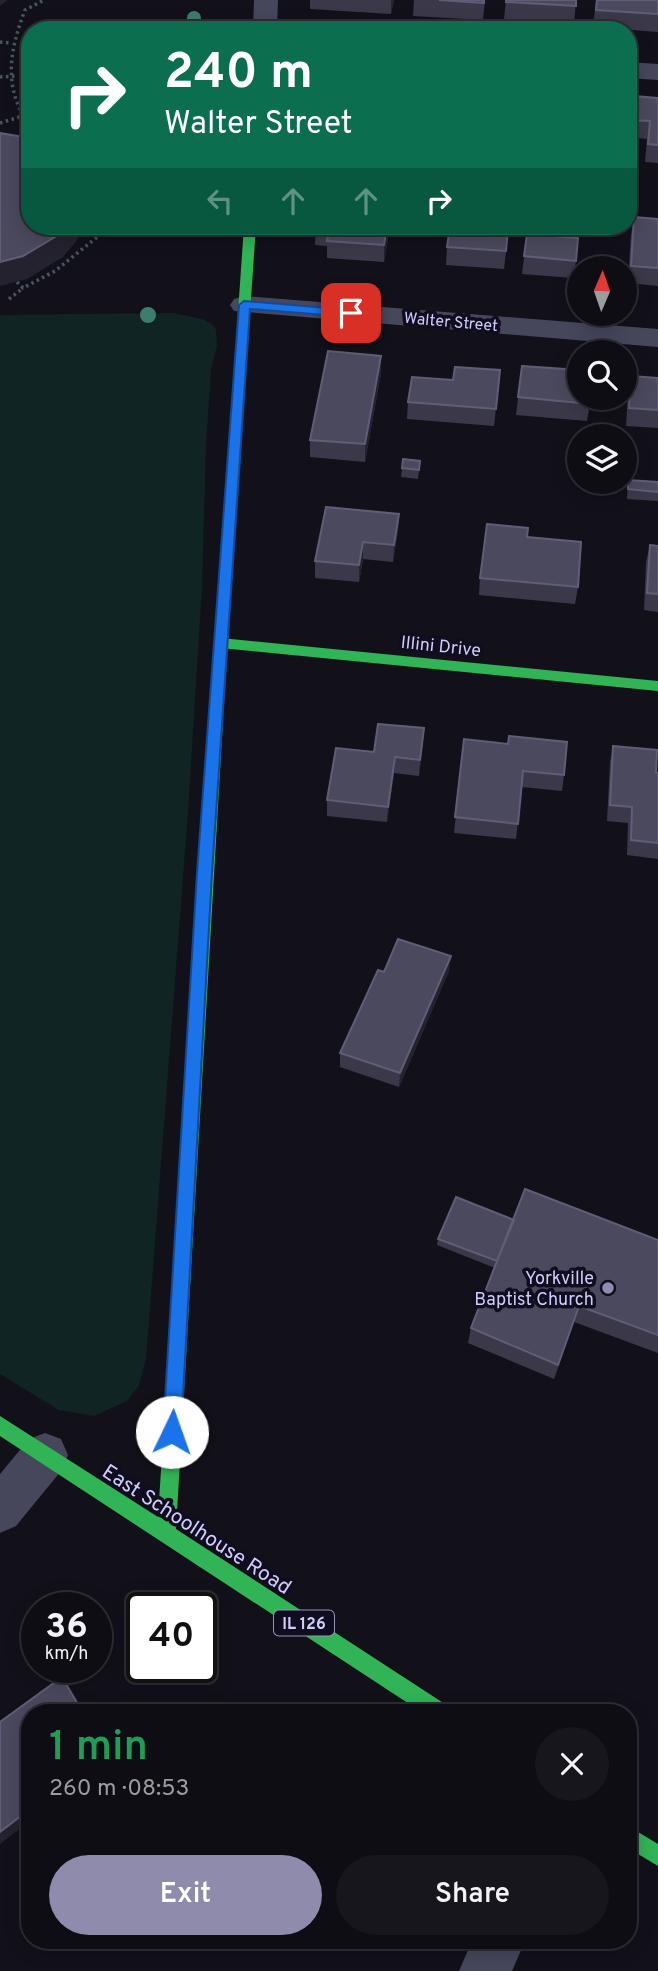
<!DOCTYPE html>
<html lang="en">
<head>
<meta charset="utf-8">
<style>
  :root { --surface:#0e0d14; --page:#17161d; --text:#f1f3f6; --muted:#9b9ca0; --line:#2e2d34; --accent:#8e8bad }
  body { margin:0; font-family:Overpass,sans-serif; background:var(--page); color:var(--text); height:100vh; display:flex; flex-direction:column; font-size:26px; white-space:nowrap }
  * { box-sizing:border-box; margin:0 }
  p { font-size:23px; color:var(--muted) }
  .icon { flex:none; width:38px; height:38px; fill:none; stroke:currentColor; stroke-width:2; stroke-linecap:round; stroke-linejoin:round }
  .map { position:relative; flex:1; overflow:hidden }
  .details { position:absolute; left:21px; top:1704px; width:616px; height:245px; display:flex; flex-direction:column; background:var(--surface); border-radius:28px; box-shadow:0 4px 18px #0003,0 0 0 2px var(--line) }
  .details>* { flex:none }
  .banner { position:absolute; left:21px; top:21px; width:616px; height:214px; border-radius:28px; box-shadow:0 4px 18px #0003,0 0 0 2px var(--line); background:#0b6e4f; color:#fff; overflow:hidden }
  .needle { width:46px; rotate:2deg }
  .controls { position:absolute; left:567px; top:256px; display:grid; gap:14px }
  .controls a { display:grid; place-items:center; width:70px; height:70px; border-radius:50%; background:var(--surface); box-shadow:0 4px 18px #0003,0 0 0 2px var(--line); font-size:35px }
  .speed { position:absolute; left:21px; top:1592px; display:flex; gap:14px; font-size:35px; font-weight:700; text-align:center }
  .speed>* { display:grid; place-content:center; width:91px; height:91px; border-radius:50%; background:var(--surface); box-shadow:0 4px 18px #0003,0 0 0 2px var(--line); line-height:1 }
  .speed small { font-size:18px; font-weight:400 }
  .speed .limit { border:4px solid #111; border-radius:10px; background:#fff; color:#111 }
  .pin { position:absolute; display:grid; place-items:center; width:60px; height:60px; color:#fff; margin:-30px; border-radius:14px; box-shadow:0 4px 10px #0006 }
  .me { position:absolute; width:77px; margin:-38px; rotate:3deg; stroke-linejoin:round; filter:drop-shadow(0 0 5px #0008) }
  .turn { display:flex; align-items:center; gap:24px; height:147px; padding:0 28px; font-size:32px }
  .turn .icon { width:91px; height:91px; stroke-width:2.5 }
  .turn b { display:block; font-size:49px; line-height:60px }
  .lanes { display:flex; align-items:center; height:66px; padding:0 28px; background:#0003; justify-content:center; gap:35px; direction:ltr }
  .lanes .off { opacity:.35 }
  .round { display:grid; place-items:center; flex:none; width:74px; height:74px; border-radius:37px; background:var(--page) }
  .headline { display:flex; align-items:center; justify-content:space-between; height:119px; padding:0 28px }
  h1 { font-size:42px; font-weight:600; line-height:52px; color:#1e9e55 }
  .button { display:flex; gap:14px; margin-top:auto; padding:14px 28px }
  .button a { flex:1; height:80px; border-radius:42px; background:var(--accent); color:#fff; font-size:28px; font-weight:600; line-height:80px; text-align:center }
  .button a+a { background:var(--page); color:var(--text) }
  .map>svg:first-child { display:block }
  .green { fill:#112424 }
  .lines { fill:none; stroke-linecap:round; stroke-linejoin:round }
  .path { stroke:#485661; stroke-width:3.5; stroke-dasharray:2.5 3.5; stroke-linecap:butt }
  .street { fill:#46475b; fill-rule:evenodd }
  .fast { fill:#30b455; fill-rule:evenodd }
  .jam { fill:#e5322d; fill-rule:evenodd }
  .tree { fill:#3c7d6e }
  .wall { fill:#3b3949 }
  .shaded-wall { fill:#24222e }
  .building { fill:#4b495d; stroke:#605e76; stroke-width:2 }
  .route { fill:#1a73e8; stroke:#114b97; stroke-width:2 }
  .poi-dot { fill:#8e8bad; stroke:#0f0d1e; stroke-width:2.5 }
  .labels { text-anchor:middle; stroke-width:7; stroke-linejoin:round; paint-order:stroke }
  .far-street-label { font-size:16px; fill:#d0cdfc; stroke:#0f0d1e }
  .shield { fill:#0f0d1e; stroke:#9693b9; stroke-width:2 }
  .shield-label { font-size:16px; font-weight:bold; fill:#d0cdfc }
  .street-label { font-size:18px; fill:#d0cdfc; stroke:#0f0d1e }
  .poi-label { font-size:18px; fill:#d0cdfc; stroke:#0f0d1e; text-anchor:end }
  .near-street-label { font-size:21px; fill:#d0cdfc; stroke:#0f0d1e }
</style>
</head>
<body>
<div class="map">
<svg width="658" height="1971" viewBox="0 0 658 1971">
  <rect width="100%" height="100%" fill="#12111a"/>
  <path class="green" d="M 173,313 L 202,319 L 212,324 L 216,330 L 217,345 L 211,370 L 206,444 L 202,586 L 188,811 L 146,1359 L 139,1385 L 127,1401 L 94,1416 L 59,1410 L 0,1374 L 0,315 Z"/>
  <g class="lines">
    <path class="path" d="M 0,42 L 12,43
      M 0,77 L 18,76
      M 0,123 L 23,116
      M 30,125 C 2,89 10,49 25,10 L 44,0
      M 17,282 L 23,288 L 55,271 L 111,226
      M 9,299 L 23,288"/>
    <path class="street" d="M 254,0 L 278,0 L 277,30 L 253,30 Z
      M 628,62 L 658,64 L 658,80 L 628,78 Z
      M 244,296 L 658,329 L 658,347 L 234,311 L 230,305 L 234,299 Z
      M 45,1433 L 61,1439 L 68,1455 L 61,1471 L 16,1526 L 0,1533 L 0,1474 L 29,1439 Z
      M 472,1941 L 525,1941 L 512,1971 L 459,1971 Z"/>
    <path class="fast" d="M 244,226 L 256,226 L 245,384 L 239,388 L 233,384 Z
      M 221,638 L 658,681 L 658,691 L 221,648 L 214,643 Z
      M 216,715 L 223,720 L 176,1529 L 448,1706 L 451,1713 L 423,1713 L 0,1436 L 0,1416 L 158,1517 L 209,720 Z
      M 628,1826 L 658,1844 L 658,1866 L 628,1848 Z"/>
    <path class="jam" d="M 239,380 L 245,384 L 223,720 L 216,725 L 209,720 L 233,384 Z"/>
  </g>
  <g class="tree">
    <circle cx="194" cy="18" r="7"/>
    <circle cx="148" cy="315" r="8"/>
  </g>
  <path class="wall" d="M 310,0 L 394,0 L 391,14 L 310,9 Z
    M 414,0 L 485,0 L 483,20 L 413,16 Z
    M 506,0 L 576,0 L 574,24 L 504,19 Z
    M 596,0 L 658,0 L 658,32 L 593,27 Z
    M 634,96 L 658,98 L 658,163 L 645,162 L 647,139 L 629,137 Z
    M 634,217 L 658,219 L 658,286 L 628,283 L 631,235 Z
    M 316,226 L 390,226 L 384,262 L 327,258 L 327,246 L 315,245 Z
    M 527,234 L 576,261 L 573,278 L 522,274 Z
    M 447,247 L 506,251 L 504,269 L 446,265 Z
    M 381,356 L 381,373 L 365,462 L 310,457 L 310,440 Z
    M 522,366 L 590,404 L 587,421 L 516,415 Z
    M 500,370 L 494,426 L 407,419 L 408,402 L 453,380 Z
    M 631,376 L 658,378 L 658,428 L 626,426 L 628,393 Z
    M 403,459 L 420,461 L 418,479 L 401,477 Z
    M 628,480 L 658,482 L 658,501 L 627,499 Z
    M 399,514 L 398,531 L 393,562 L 363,559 L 359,582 L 315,578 L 315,561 Z
    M 650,545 L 658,546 L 658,612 L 644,610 L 646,562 Z
    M 480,578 L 578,587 L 575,604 L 479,595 Z
    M 464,739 L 564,775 L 562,791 L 522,787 L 516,839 L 454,833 Z
    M 423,744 L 419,776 L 394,773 L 387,822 L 327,816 L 327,800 L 374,752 Z
    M 613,746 L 656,772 L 658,773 L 658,859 L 627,855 L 628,823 L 607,821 L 610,762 Z
    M 449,971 L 399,1087 L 340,1067 L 340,1053 L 384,972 Z
    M 514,1220 L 658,1240 L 658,1353 L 574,1322 L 554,1379 L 468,1343 L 471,1328 L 495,1268 L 437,1245 L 438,1239 Z"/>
  <path class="shaded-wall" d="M 0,0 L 8,0 L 0,6 Z
    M 391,0 L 394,0 L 391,14 Z
    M 67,226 L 83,226 L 82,230 L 75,243 L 63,257 L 27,279 L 0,286 L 0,262 Z
    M 387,226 L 390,226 L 384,262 L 384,245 Z
    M 381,356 L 381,373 L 365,462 L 365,444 Z
    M 399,514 L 398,531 L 393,562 L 394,545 Z
    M 363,542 L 363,559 L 359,582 L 359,565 Z
    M 424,728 L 423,744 L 419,776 L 420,760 Z
    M 395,757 L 394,773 L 387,822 L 388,807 Z
    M 451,956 L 449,971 L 399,1087 L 400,1073 Z
    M 30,1809 L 30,1821 L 0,1844 L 0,1832 Z"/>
  <path class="building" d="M 439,0 L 484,0 L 484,3 Z
    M 506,0 L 576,0 L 576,6 L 506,2 Z
    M 597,0 L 658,0 L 658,14 L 596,10 Z
    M 634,96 L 658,98 L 658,145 L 648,144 L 650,121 L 632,120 Z
    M 0,133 L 30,138 L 30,226 L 67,226 L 60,234 L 23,256 L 0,262 Z
    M 634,217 L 658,219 L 658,268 L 631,266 Z
    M 316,226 L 387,226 L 384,245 L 327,241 L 329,229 L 315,228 Z
    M 450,226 L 508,229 L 506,251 L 447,247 Z
    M 527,234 L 578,238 L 576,261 L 524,256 Z
    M 328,351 L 381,356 L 365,444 L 310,440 Z
    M 522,366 L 579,370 L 579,397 L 590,397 L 590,404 L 518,397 Z
    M 455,367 L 500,370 L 496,409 L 408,402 L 412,377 L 453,380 Z
    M 631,376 L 658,378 L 658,410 L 629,408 Z
    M 403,459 L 420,461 L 419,470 L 402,468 Z
    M 628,480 L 658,482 L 658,492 L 628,489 Z
    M 326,507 L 399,514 L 394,545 L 363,542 L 359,565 L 315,561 Z
    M 487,524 L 528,528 L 527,537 L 581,542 L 578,587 L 480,578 Z
    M 650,545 L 658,546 L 658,594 L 647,593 Z
    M 378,724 L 424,728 L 420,760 L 395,757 L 388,807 L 327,800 L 336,748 L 374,752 Z
    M 509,736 L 567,742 L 564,775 L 523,771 L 518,824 L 455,817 L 464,739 L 508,744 Z
    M 613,746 L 657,750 L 656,772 L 658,773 L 658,843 L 631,840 L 632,807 L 610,805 Z
    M 398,939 L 451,956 L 400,1073 L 340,1053 L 378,970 L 384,972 Z
    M 525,1189 L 658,1240 L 658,1335 L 579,1306 L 558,1365 L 471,1328 Z
    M 456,1197 L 514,1220 L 497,1261 L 438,1239 Z
    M 62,1677 L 83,1713 L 30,1713 L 30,1809 L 0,1832 L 0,1722 Z"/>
  <path class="route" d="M 244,301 L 351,310 L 357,313 L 351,317 L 250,309 L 212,873 L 181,1432 L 179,1438 L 172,1441 L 165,1438 L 163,1432 L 197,873 L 239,305 Z"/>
  <circle class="poi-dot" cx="608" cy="1288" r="7"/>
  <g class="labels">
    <g class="far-street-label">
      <text transform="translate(451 321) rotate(5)" y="6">Walter Street</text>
    </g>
    <rect class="shield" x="274" y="1610.5" width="60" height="25" rx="5"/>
    <g class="shield-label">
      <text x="304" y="1629">IL 126</text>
    </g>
    <g class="street-label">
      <text transform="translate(441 646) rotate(6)" y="6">Illini Drive</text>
    </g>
    <g class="poi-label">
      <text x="594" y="1284">Yorkville<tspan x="594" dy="21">Baptist Church</tspan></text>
    </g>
    <g class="near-street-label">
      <text transform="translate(197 1529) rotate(33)" y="7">East Schoolhouse Road</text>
    </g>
  </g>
</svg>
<div class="controls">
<a><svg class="needle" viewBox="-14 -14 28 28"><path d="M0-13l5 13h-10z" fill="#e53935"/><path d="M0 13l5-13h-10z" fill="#9b9ca0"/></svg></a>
<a><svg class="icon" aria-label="search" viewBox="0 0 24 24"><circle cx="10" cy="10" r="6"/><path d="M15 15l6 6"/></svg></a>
<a><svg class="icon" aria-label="layers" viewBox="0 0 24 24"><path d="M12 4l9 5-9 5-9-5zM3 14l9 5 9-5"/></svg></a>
</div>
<div class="speed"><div>36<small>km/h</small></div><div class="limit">40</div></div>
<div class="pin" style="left:351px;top:313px;background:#d93025"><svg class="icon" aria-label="arrive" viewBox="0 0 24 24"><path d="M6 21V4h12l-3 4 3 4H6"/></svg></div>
<svg class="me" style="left:172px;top:1432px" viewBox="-20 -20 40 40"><circle r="19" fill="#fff"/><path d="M0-13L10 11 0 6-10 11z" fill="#1a73e8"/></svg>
<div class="banner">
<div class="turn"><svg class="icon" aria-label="right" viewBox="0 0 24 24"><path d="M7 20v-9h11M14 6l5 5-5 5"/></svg><div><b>240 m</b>Walter Street</div></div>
<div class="lanes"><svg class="icon off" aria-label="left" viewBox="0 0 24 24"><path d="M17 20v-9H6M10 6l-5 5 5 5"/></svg><svg class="icon off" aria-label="ahead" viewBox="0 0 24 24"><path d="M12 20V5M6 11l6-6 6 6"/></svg><svg class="icon off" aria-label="ahead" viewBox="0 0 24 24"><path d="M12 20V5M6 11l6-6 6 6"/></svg><svg class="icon" aria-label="right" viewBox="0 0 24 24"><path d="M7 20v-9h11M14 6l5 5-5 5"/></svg></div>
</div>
<section class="details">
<div class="headline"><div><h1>1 min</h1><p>260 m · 08:53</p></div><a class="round"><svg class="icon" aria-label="close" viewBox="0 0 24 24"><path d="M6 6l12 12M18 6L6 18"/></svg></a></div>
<div class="button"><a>Exit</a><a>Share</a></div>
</section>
</div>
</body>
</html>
